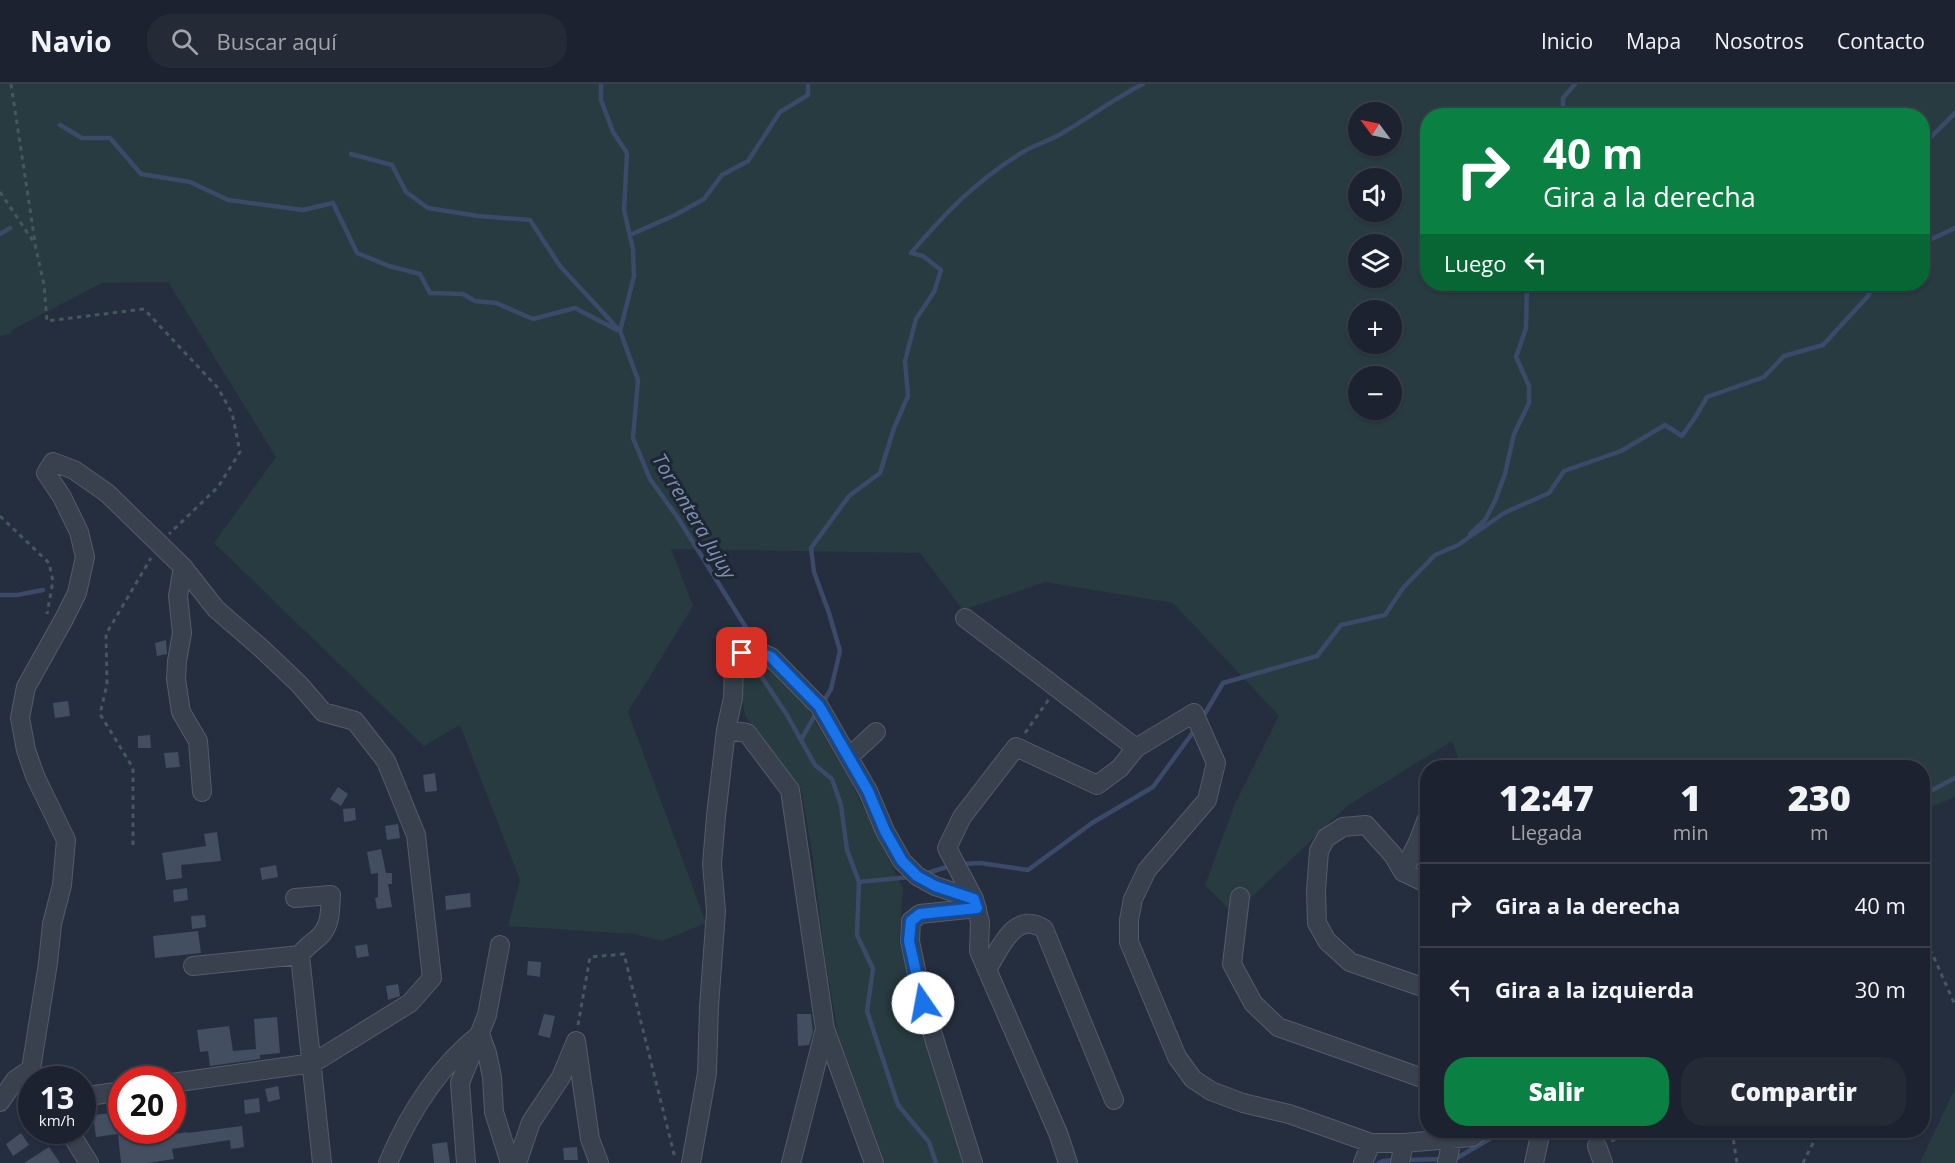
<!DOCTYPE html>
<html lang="es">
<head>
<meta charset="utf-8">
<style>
  :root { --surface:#1c222f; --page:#252a37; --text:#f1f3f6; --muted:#a0a4aa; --line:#3a3f4b; --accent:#0b8043 }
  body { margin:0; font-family:"Open Sans",sans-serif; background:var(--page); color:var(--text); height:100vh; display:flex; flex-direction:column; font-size:22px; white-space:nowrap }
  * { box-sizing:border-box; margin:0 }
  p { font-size:20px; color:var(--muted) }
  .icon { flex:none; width:33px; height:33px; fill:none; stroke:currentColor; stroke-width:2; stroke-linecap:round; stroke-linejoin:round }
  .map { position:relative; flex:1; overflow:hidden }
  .side { position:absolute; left:1420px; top:676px; width:510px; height:378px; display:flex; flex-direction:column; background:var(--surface); border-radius:24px; box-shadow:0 2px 4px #0004,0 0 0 2px var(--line) }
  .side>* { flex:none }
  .top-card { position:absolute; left:1420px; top:24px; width:510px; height:183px; border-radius:24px; box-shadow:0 2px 4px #0004,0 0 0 2px var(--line); background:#0b8043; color:#fff; overflow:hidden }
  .needle { width:39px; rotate:303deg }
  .controls { position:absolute; left:1348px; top:18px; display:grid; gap:12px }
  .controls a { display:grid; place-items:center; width:54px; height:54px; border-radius:50%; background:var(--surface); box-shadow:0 2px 4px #0004,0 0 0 2px var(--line); font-size:30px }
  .speed { position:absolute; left:18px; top:982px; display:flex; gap:12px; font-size:30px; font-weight:700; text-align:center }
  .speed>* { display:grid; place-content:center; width:78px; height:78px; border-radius:50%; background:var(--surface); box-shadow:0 2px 4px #0004,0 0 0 2px var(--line); line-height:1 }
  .speed small { font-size:15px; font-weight:400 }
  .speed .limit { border:9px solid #d22; background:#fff; color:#111 }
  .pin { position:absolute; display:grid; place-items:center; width:51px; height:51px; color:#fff; margin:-26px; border-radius:12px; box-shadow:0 3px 9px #0006 }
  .me { position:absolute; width:66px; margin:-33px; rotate:348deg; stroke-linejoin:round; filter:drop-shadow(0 0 4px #0008) }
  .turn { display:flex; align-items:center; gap:21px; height:126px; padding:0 24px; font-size:27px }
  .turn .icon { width:78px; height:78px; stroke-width:2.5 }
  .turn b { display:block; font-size:42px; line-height:51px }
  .then { display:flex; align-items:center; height:57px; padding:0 24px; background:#0003; gap:12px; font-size:22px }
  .eta { display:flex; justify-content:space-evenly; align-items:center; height:102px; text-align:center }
  .eta b { font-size:36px; font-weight:800; line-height:42px }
  .button { display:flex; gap:12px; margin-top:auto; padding:12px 24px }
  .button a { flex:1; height:69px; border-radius:24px; background:var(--accent); color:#fff; font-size:24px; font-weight:800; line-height:69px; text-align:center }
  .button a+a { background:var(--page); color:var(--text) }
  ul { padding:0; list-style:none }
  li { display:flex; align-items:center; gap:18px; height:84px; padding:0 24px; border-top:2px solid var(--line) }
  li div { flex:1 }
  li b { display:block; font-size:22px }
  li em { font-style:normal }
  header { display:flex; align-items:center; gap:36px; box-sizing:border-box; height:84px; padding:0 30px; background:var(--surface); border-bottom:2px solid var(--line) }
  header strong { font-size:28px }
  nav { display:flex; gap:33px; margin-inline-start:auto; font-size:21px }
  .search { width:420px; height:54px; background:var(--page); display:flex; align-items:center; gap:15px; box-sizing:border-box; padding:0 21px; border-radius:24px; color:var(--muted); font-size:22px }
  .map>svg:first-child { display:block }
  .green { fill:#273b40; fill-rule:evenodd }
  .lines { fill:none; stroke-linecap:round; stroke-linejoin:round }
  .stream { stroke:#3b4a68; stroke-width:4.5 }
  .building { fill:#444e61 }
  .minor-casing { stroke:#545c6a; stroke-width:20 }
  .path { stroke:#45585d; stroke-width:3; stroke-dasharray:4.5 4.5; stroke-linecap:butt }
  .minor { stroke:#39414f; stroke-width:18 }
  .route-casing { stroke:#114b97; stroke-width:15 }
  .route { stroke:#1a73e8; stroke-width:10 }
  .labels { text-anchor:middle; stroke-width:6; stroke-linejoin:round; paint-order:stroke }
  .water-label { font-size:20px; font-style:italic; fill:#7d8fb1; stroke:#1e2634 }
</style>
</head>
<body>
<header>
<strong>Navio</strong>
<div class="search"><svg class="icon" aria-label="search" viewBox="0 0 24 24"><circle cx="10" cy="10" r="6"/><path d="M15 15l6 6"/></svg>Buscar aquí</div>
<nav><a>Inicio</a><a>Mapa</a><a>Nosotros</a><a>Contacto</a></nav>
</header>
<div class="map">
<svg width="1955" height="1079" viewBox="0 0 1955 1079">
  <rect width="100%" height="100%" fill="#252e3f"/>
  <path class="green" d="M 0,0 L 1955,0 L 1955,713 L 1923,726 L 1923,684 L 1462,684 L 1452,657 L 1347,722 L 1234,830 L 1205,801 L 1235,720 L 1279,632 L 1173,519 L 1045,498 L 963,526 L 920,469 L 671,465 L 693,522 L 628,628 L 706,839 L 662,857 L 634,850 L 508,842 L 520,796 L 460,641 L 424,662 L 214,459 L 276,373 L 168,198 L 102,199 L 12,246 L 11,250 L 0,252 ZM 1359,28 L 1392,28 L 1392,62 L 1359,62 ZM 1428,32 L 1923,32 L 1923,200 L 1428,200 ZM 1359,94 L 1392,94 L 1392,128 L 1359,128 ZM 1359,160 L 1392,160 L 1392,194 L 1359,194 ZM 1359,226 L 1392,226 L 1392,260 L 1359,260 ZM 1359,292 L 1392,292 L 1392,326 L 1359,326 Z
    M 761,576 L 805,620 L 850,696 L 903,805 L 899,856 L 914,921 L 964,1079 L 885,1079 L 838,950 L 826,880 L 812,768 L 801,705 L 745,632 L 739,594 L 745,580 Z
    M 1955,1004 L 1955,1079 L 1920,1079 Z"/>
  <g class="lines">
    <path class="stream" d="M 601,0 L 601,16 L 613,48 L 627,69 L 624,126 L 633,165 L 634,192 L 620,247
      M 1563,32 L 1563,14 L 1575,0
      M 60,41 L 82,54 L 110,54 L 141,90 L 190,98 L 228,116 L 303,126 L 333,119 L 357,169 L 389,182 L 420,190 L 430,209 L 463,210 L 475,217 L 496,219 L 533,235 L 575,224 L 617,246
      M 1923,61 L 1955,29
      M 351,70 L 392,81 L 406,108 L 428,124 L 478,132 L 530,136 L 560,182 L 620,247 L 638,296 L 633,354 L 650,395 L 678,434 L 748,547 L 751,558
      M 0,150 L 10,144
      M 630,151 L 675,131 L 704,115 L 722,91 L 748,77 L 780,28 L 808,11 L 808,0
      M 1923,159 L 1955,144
      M 1470,450 L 1485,436 L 1495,417 L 1505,390 L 1514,350 L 1529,319 L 1529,302 L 1516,273 L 1526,244 L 1527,200
      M 0,511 L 17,511 L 43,506
      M 755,574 L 759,589 L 787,631 L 815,681 L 832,695 L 841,721 L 847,766 L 859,798 L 857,851 L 873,885 L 867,927 L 898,1021 L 929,1058 L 936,1079
      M 825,615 L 831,605 L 840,567 L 829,529 L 814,488 L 811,464 L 849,412 L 880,389 L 894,344 L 908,312 L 905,277 L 916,235 L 934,208 L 941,186 L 923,172 L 911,169 C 947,127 976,97 1023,68 C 1034,61 1046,58 1057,52 C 1086,36 1113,15 1143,0
      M 1204,631 L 1223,599 L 1317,572 L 1341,541 L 1385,531 L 1403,504 L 1435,471 L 1458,461 L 1504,429 L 1549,409 L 1564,387 L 1621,367 L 1665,341 L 1682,352 L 1696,332 L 1707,313 L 1764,293 L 1784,272 L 1823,261 L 1868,212 L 1874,200
      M 801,656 L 815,631
      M 1923,711 L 1955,694
      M 962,780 L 980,779 L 1028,786 L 1092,739 L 1153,703 L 1194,647
      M 924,790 L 950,782
      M 859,798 L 910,793
      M 1454,1074 L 1457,1074 L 1503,1047
      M 1406,1076 L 1442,1075
      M 1379,1079 L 1383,1077 L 1397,1076"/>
  </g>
  <path class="building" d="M 166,556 L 167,570 L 157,572 L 155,559 Z
    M 68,617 L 70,632 L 55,634 L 53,619 Z
    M 150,651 L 151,664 L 138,664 L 138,652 Z
    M 178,668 L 180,683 L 166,684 L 164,669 Z
    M 435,689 L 437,707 L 425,708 L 423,691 Z
    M 338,703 L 348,710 L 341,722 L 330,715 Z
    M 355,724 L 356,736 L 344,738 L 343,725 Z
    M 398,740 L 400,754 L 387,756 L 385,742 Z
    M 217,748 L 221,777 L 181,781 L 182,794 L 166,796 L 162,769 L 206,762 L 204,750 Z
    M 381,765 L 386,789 L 392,789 L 392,800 L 388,800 L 392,823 L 377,825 L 375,814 L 378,813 L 378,789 L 371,790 L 367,768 Z
    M 276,781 L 278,793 L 262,796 L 260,784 Z
    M 187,804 L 188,816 L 174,818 L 173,806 Z
    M 470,809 L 471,823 L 446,826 L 445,812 Z
    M 205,831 L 206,843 L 192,845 L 191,832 Z
    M 198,847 L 201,869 L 155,874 L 153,852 Z
    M 367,860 L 369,872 L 357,874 L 355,862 Z
    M 528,877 L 541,878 L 540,893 L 527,891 Z
    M 398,900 L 400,912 L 388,916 L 386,902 Z
    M 544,930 L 555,932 L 550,954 L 538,951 Z
    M 797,930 L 811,930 L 813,948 L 809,961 L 798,962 Z
    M 277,933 L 280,969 L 260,971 L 260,975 L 210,982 L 208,967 L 200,968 L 197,946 L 229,942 L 233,967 L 256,965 L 254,935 Z
    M 278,1002 L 280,1015 L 268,1018 L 265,1005 Z
    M 259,1014 L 260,1028 L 245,1030 L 244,1016 Z
    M 122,1028 L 122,1049 L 130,1048 L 131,1057 L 187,1048 L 187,1049 L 242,1042 L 244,1063 L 231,1065 L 230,1056 L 172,1065 L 174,1075 L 148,1079 L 121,1079 L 118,1050 L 96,1053 L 93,1031 Z
    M 21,1049 L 29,1061 L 13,1072 L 6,1060 Z
    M 447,1058 L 450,1079 L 434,1079 L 432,1060 Z
    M 49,1063 L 60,1079 L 24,1079 Z
    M 577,1063 L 578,1076 L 564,1076 L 563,1064 Z"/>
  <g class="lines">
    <g class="minor-casing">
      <path id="minor" d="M 183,483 L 178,512 L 182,549 L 177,577 L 176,595 L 181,628 L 198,657 L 202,708
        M 965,534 L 1136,664 L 1194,629 L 1216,679 L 1207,716 L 1147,786 L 1133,815 L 1129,836 L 1129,858 L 1177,973 L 1193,995 L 1211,1007 L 1243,1019 L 1289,1030 L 1371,1059 L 1404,1059 L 1472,1053 L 1480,1047
        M 726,646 L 747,649 L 790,706 L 825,945 L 874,1079
        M 849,673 L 876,648
        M 1403,788 L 1418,758 L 1428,732
        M 1428,800 L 1403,788 L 1393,771 L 1366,741 L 1343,743 L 1326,754 L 1319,767 L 1316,807 L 1317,839 L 1327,857 L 1350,878 L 1428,905
        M 1240,813 L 1232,880 L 1253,919 L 1278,943 L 1428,996
        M 974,815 L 947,764 L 962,733 L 1016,663 L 1097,701 L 1120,684 L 1136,664
        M 300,871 L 322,1079
        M 193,882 L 300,871 C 306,862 313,859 321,851 C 331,840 330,825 331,811 L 295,814
        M 987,886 C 999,866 1015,825 1044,845 L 1114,1016
        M 38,996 L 31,985 L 48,879 L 52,840 L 62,801 L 66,756 L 35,692 L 26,666 L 20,634 L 26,603 L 64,535 L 77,509 L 85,473 L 79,448 L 62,413 L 46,389 L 53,378 L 74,386 L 107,409 L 183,483 L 216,525 L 261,564 L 299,600 L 323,628 L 355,637 L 386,677 L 416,751 L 432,894 L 410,919 L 313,979 L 172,999
        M 82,1013 L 122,1007
        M 0,1018 L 15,996 L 31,985
        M 69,1047 L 89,1079
        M 1597,1062 L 1603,1079
        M 388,1079 C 409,1029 437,984 480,950 L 487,969 L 492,993 L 494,1028 L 510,1079
        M 466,1079 L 460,999 L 487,931 L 500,861
        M 517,1079 L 531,1038 L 561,993 L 576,957 L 590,1055 L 599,1079
        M 691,1079 L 707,989 L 709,923 L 716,827 L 712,780 L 716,732 L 726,646 L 733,614 L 734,582 L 742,569 L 754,566 L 771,573 L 819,622 L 868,707 L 885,747 L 902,777 L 917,792 L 935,802 L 974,815 L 980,838 L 979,867 L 1058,1049 L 1068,1079
        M 791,1079 L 825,945
        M 973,1079 L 923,919 L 910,857 L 911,837 L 920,830 L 977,824
        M 1363,1079 L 1371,1059
        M 1400,1079 L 1404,1059
        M 1447,1079 L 1452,1055
        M 1534,1079 L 1541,1047"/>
    </g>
    <path class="path" d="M 11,0 L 35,158
      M 0,108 L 35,160 L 44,201 L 47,237 L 144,225 L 218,304 L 232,329 L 240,368 L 218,403 L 169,450
      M 0,432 L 49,479 L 53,497 L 47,530
      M 1025,649 L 1049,615
      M 133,761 L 133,684 L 100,630 L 107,600 L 106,550 L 151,474
      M 1923,859 L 1932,869 L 1955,921
      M 578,941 L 590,873 L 624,870 L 675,1074
      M 1732,1047 L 1737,1079
      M 1611,1057 L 1637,1047
      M 1803,1079 L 1819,1047"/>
    <use href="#minor" class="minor"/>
  </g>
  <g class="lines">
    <g class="route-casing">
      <path id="route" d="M 742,569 L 754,566 L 771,573 L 819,622 L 868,707 L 885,747 L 902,777 L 917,792 L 935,802 L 974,815 L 977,824 L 920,830 L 911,837 L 909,857 L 923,919"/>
    </g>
    <use href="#route" class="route"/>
  </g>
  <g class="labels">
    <g class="water-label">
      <text transform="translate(694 432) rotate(59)" y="7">Torrentera Jujuy</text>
    </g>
  </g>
</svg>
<div class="controls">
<a><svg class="needle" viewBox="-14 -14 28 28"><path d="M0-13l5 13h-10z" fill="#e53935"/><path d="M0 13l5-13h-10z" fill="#a0a4aa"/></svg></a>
<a><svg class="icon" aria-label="sound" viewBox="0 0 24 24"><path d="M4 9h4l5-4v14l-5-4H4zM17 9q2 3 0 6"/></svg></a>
<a><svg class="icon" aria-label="layers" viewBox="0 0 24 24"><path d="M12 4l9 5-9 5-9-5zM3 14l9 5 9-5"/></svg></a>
<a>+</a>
<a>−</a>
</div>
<div class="speed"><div>13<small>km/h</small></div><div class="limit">20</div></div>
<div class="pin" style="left:742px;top:569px;background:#d93025"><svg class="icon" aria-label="arrive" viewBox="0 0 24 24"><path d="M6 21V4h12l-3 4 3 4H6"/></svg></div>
<svg class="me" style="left:923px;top:919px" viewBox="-20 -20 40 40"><circle r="19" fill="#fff"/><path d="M0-13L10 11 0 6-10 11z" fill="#1a73e8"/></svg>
<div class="top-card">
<div class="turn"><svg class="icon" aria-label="right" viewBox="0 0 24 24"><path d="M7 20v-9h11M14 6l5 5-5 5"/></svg><div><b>40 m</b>Gira a la derecha</div></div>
<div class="then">Luego<svg class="icon" aria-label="left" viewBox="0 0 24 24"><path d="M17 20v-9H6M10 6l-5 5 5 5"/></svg></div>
</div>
<section class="side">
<div class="eta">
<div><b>12:47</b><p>Llegada</p></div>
<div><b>1</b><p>min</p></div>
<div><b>230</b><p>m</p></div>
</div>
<ul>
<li><svg class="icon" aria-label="right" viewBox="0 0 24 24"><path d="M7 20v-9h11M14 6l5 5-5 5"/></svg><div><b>Gira a la derecha</b></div><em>40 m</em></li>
<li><svg class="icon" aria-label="left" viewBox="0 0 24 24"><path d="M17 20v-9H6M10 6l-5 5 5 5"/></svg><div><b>Gira a la izquierda</b></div><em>30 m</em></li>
</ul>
<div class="button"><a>Salir</a><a>Compartir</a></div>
</section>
</div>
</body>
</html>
